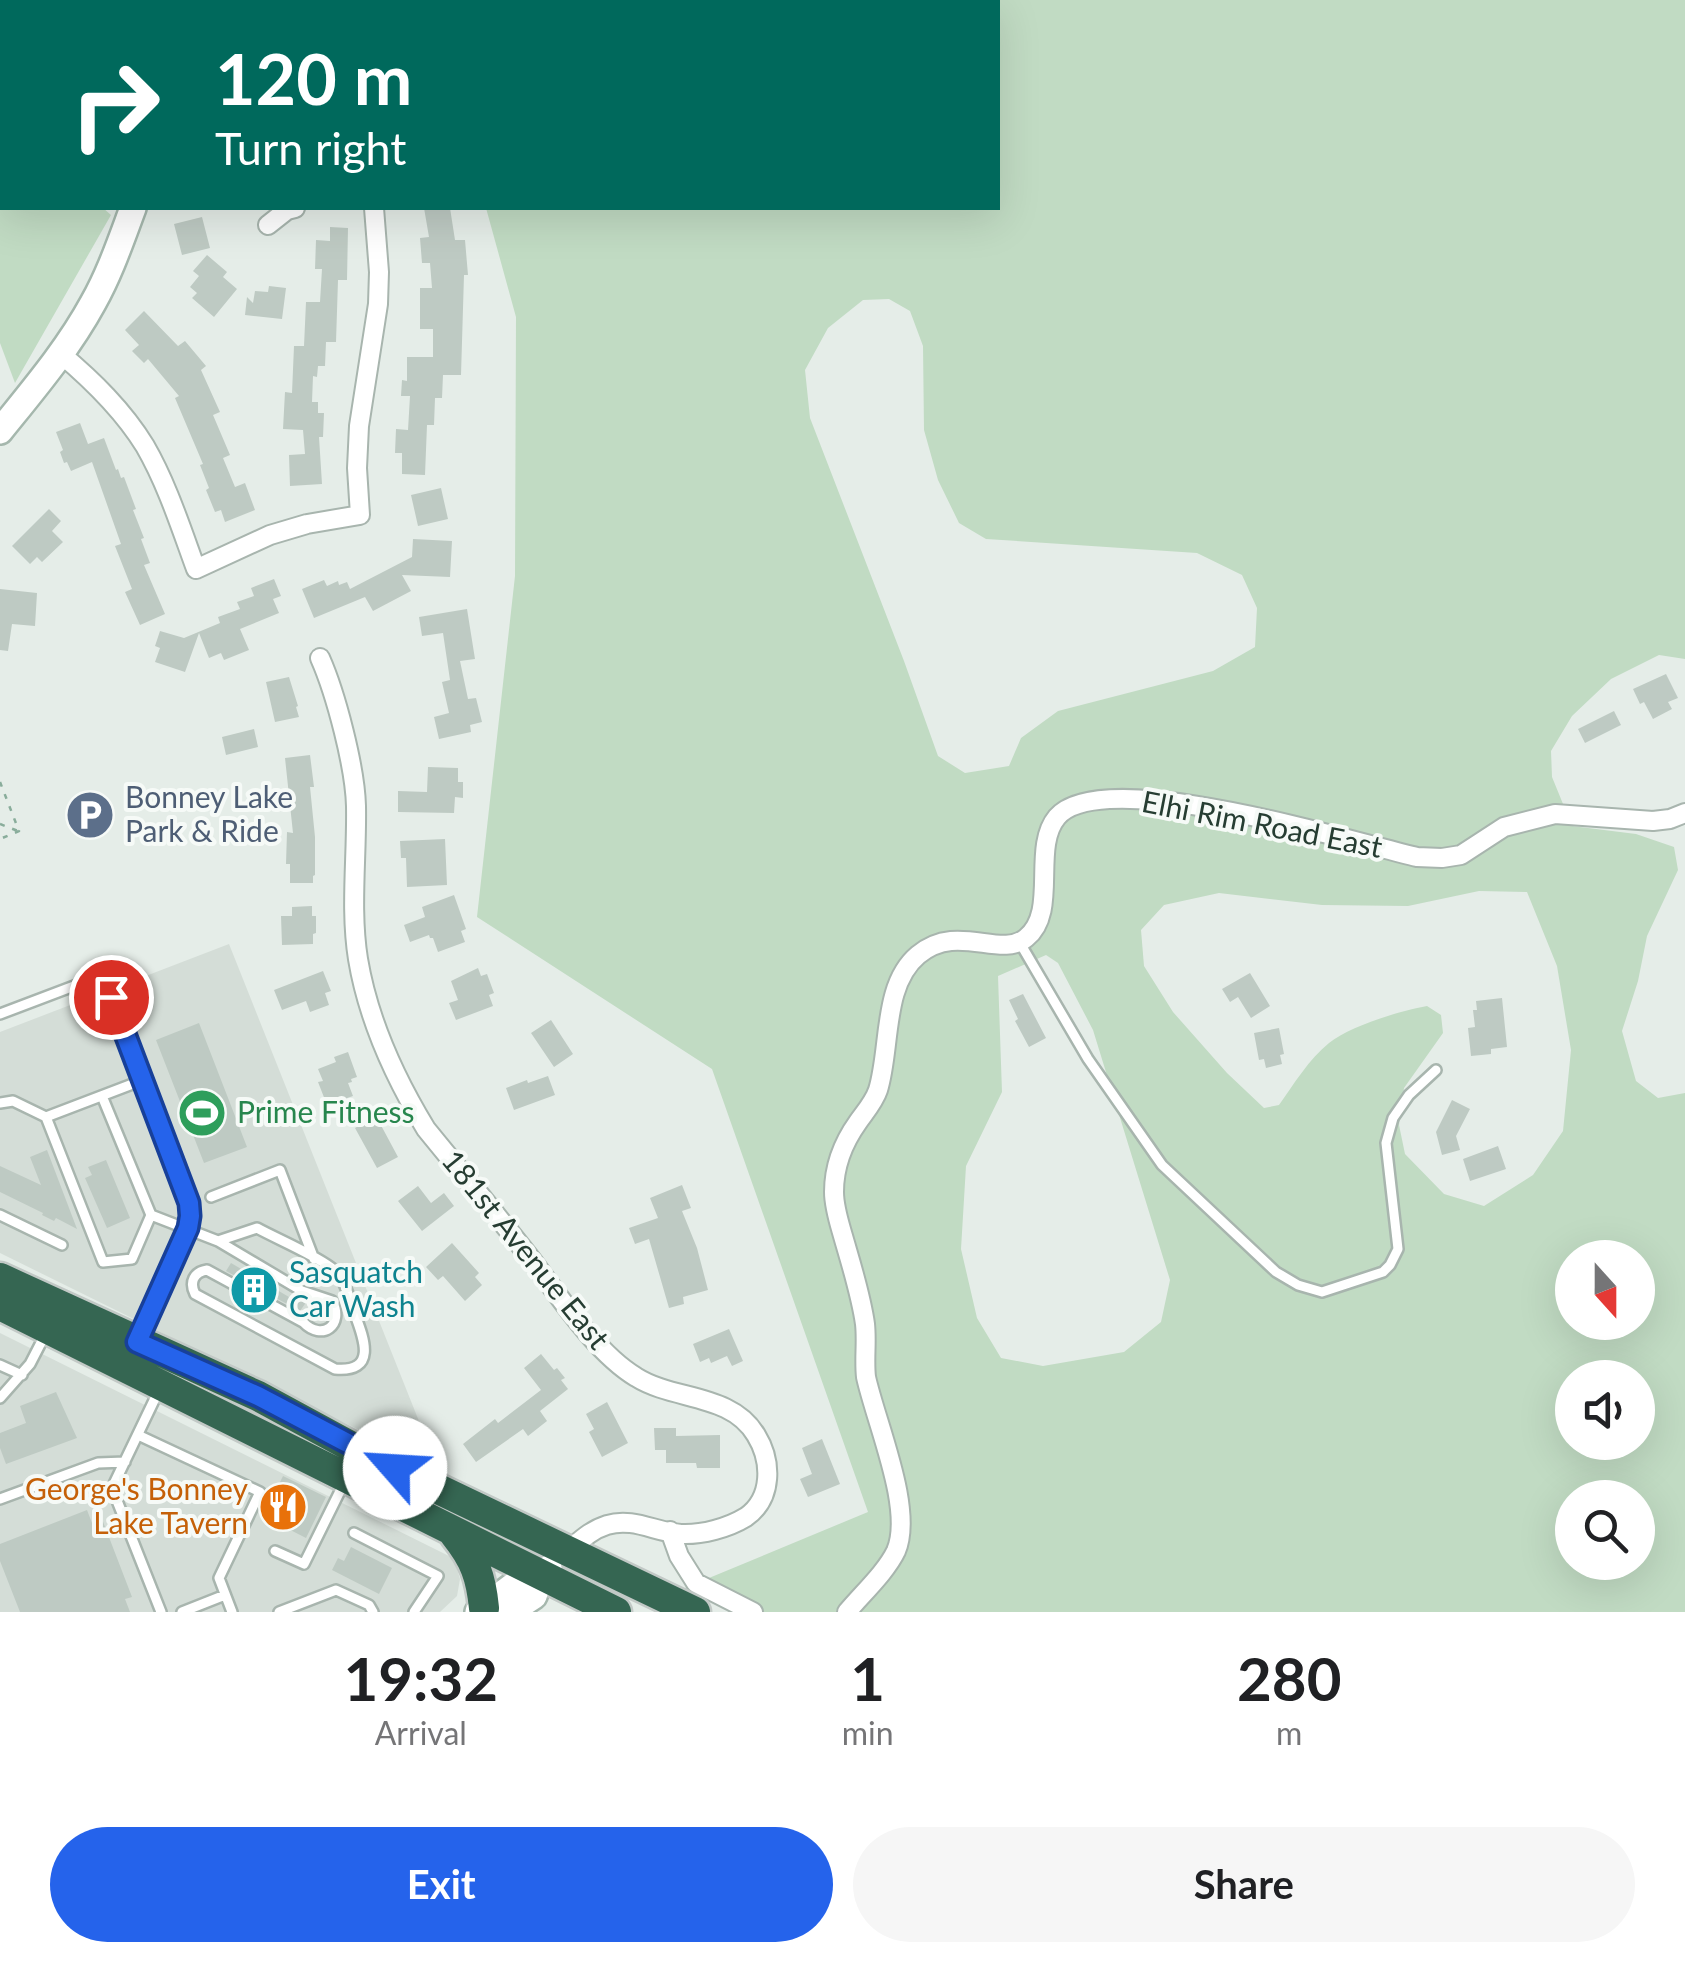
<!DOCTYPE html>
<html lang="en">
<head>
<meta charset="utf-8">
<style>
  :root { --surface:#fff; --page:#f6f6f6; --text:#202124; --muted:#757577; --accent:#2563eb }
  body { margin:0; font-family:Lato,sans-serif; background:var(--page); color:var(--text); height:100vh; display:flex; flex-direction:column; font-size:38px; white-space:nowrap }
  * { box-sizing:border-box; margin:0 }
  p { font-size:32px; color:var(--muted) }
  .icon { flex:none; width:55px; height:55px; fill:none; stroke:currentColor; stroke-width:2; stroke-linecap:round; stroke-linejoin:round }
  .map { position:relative; height:1612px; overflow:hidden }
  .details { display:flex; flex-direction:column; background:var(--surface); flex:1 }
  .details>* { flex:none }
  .banner { position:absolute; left:0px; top:0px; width:1000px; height:210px; box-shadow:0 10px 40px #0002; background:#00695c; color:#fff; overflow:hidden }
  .needle { width:65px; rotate:159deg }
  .controls { position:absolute; left:1555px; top:1240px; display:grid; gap:20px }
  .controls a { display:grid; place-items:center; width:100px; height:100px; border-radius:50%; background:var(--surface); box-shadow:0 10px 40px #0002; font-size:50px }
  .pin { position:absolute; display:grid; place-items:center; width:85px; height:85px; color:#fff; margin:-42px; border:5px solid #fff; border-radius:50%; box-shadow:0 2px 10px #0007 }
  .me { position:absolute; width:110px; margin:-55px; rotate:296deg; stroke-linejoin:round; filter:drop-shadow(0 0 8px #0008) }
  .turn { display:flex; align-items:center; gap:35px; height:210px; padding:0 50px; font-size:45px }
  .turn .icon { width:130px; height:130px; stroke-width:2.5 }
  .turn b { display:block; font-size:70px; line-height:85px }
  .eta { display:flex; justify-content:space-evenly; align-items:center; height:170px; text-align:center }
  .eta b { font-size:60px; font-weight:700; line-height:70px }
  .action { display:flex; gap:20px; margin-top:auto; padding:20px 50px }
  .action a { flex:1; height:115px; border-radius:60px; background:var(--accent); color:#fff; font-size:40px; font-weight:700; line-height:115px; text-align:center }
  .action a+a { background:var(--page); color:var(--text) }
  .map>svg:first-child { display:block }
  .built { fill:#d4ddd7 }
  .green { fill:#c1dbc3; fill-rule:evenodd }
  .building { fill:#becac3 }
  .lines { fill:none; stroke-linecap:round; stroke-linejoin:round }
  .lane-casing { stroke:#a8b5ae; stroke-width:14 }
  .street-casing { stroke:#a8b5ae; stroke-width:22 }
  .secondary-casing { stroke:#a5b7ad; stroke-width:30 }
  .highway-casing { stroke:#c2c9c6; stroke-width:35 }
  .path { stroke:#89ad9b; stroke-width:2.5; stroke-dasharray:5 8; stroke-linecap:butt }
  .lane { stroke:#fff; stroke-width:9 }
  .street { stroke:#fff; stroke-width:18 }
  .secondary { stroke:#fff; stroke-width:25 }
  .highway { stroke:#356652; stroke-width:30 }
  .route-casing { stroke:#184099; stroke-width:25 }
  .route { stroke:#2563eb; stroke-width:18 }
  .labels { text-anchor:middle; stroke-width:8; stroke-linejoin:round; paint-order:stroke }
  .service-label { font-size:30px; fill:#4e5e75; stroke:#f6faf7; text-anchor:start }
  .street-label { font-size:30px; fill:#263d32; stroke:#f6faf7 }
  .leisure-label { font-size:30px; fill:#27864d; stroke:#f6faf7; text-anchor:start }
  .culture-label { font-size:30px; fill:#0d838f; stroke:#f6faf7; text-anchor:start }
  .food-label { font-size:30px; fill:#c56008; stroke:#f6faf7; text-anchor:end }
</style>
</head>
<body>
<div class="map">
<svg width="1685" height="1612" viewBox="0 0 1685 1612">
  <rect width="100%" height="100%" fill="#e5ede8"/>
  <path class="built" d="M 229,944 L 438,1469 L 0,1253 L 0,1032 Z
    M 0,1333 L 449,1556 L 457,1569 L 460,1579 L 457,1596 L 440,1612 L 0,1612 Z"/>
  <path class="green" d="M 612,0 L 1685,0 L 1685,659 L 1659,655 L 1611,679 L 1572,716 L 1551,751 L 1552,777 L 1572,826 L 1636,834 L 1674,847 L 1678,870 L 1647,936 L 1638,981 L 1622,1031 L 1636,1081 L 1658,1098 L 1685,1093 L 1685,1612 L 745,1612 L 680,1590 L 868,1512 L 712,1069 L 477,917 L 515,576 L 516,317 L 486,208 L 998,208 L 998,2 L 605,2 ZM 889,299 L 910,311 L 923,346 L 924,430 L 938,480 L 959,523 L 986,539 L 1197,553 L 1242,575 L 1257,608 L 1255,647 L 1213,671 L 1058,711 L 1021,738 L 1009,766 L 965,773 L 938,756 L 904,661 L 810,418 L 805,370 L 828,328 L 863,300 ZM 1479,891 L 1527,892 L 1557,966 L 1571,1050 L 1563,1131 L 1533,1175 L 1484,1206 L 1444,1194 L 1405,1154 L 1399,1125 L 1404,1088 L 1443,1033 L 1441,1015 L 1427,1006 C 1400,1011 1350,1026 1329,1043 C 1309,1059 1294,1084 1279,1105 L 1264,1108 L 1227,1073 L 1173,1012 L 1144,966 L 1141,930 L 1164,905 L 1219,893 L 1322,905 L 1408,906 ZM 1046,955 L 1058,963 L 1093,1030 L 1170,1280 L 1161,1322 L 1124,1352 L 1043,1366 L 1001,1358 L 977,1318 L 961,1249 L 966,1166 L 1002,1092 L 998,976 ZM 1572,1258 L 1638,1258 L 1638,1322 L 1572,1322 ZM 1572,1378 L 1638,1378 L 1638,1442 L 1572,1442 ZM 1572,1498 L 1638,1498 L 1638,1562 L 1572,1562 Z
    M 0,140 L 2,141 L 2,208 L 103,208 L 111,215 L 15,383 L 0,343 Z"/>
  <path class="building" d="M 424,208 L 450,208 L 455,240 L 465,240 L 468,275 L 464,275 L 461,375 L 443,375 L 442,398 L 435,398 L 434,425 L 427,425 L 425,475 L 402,474 L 402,453 L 395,453 L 396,429 L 408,430 L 410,396 L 401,396 L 402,380 L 407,381 L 407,357 L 433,357 L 433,329 L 420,329 L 420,288 L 432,288 L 430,263 L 422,263 L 420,238 L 429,237 Z
    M 202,217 L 210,248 L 182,255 L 174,224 Z
    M 330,227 L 348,228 L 347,280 L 338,280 L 336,342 L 326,342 L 325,366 L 318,366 L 317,377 L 313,376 L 312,402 L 318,402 L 318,413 L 324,413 L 323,437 L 319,437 L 322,484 L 290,486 L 289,455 L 305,454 L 303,430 L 283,429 L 285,392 L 292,393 L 294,346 L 304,346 L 306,302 L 320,302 L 322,269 L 315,269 L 316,240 L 330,241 Z
    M 207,255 L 227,272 L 223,277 L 237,289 L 214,317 L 192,298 L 197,293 L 190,287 L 199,276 L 193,271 Z
    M 269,286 L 286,288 L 282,319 L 245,315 L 247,297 L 253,303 L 255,291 L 268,292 Z
    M 144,311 L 178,346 L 185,341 L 206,366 L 201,370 L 220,412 L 213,415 L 230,455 L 223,458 L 235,487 L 245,483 L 255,510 L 225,522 L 221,510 L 215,512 L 206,490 L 209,488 L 200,465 L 203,464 L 175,398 L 179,396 L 148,359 L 144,363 L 132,351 L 139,345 L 125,330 Z
    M 80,423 L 88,444 L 104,438 L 116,470 L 118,469 L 121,478 L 124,477 L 136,509 L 133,510 L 144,538 L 141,539 L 150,563 L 144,565 L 165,614 L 140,625 L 125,592 L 132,589 L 115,546 L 121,544 L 92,462 L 71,471 L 67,462 L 64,463 L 60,452 L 63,450 L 56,432 Z
    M 441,488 L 448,519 L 418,526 L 411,495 Z
    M 49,509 L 61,521 L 52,531 L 63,542 L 42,562 L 37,557 L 30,564 L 12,546 Z
    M 413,539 L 452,541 L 450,577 L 402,575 L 411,591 L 373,611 L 365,597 L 314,618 L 302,589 L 324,580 L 327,586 L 338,581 L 339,585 L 347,582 L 350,589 L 412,557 Z
    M 274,579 L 281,596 L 273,599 L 279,613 L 240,629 L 249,650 L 224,660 L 221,653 L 209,658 L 199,633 L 185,672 L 155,662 L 160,648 L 155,646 L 160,631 L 184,638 L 220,623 L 218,617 L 240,609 L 237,602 L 254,596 L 251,588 Z
    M 0,589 L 37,593 L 35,626 L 12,624 L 8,651 L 0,650 Z
    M 467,609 L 475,659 L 460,661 L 468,699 L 476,698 L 482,722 L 470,725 L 471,732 L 439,739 L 434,717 L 449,713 L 442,682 L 450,680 L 443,633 L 422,636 L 419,617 Z
    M 1666,674 L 1678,698 L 1668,702 L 1672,709 L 1653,719 L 1644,702 L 1640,704 L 1633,689 Z
    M 289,677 L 298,706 L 296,707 L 299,717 L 275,722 L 266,682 Z
    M 1614,711 L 1621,725 L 1585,743 L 1578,729 Z
    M 254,729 L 258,747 L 226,755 L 222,737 Z
    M 310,755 L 314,787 L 310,787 L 315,837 L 315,875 L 313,876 L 313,883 L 290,883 L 290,864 L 286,864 L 287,832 L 293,833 L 285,758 Z
    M 428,767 L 458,768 L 458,782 L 463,782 L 463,798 L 455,797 L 454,813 L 398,812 L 398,791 L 427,792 Z
    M 445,839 L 447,885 L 407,887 L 406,858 L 401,858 L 400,841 Z
    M 454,895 L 466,929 L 461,931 L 465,942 L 438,952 L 433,938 L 430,938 L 429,935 L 410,942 L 404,925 L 425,917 L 422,907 Z
    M 312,906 L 312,916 L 316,916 L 316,933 L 313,934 L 313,944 L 282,945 L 281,916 L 292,916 L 292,907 Z
    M 478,968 L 481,976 L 487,974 L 494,993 L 489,995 L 493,1006 L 456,1020 L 449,1003 L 458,1000 L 451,981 Z
    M 323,971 L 331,991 L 325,993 L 329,1005 L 310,1012 L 306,1001 L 282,1010 L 274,990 Z
    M 1250,973 L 1270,1006 L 1251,1018 L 1238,997 L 1230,1002 L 1222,989 Z
    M 1023,994 L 1046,1038 L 1029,1047 L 1015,1021 L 1018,1019 L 1009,1000 Z
    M 1502,998 L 1507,1047 L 1491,1049 L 1491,1054 L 1471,1056 L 1468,1028 L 1475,1027 L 1473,1010 L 1477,1010 L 1476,1001 Z
    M 551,1020 L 573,1054 L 554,1067 L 531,1033 Z
    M 199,1023 L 247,1147 L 204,1163 L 156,1040 Z
    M 1279,1028 L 1284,1054 L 1280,1055 L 1282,1064 L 1266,1068 L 1264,1059 L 1259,1060 L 1254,1033 Z
    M 348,1052 L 357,1077 L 351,1079 L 352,1082 L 348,1083 L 353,1096 L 327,1105 L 318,1082 L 323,1081 L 318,1069 L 336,1062 L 334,1057 Z
    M 548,1076 L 555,1095 L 514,1110 L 506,1088 L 527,1080 L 528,1083 Z
    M 1452,1100 L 1470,1109 L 1456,1136 L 1460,1150 L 1442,1155 L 1436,1132 Z
    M 376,1116 L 398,1157 L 377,1168 L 355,1128 Z
    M 1498,1146 L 1506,1169 L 1470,1181 L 1463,1159 Z
    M 47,1150 L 77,1229 L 56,1218 L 54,1221 L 42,1215 L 43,1213 L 0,1192 L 0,1166 L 41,1185 L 30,1157 Z
    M 106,1160 L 130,1218 L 107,1228 L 85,1178 L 92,1175 L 88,1167 Z
    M 682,1185 L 691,1208 L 682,1211 L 697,1248 L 708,1290 L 683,1297 L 684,1304 L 669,1308 L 649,1239 L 635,1244 L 629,1228 L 658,1218 L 650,1198 Z
    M 418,1186 L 431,1203 L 444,1193 L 454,1206 L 422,1231 L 398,1201 Z
    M 452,1243 L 479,1273 L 475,1277 L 482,1285 L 465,1301 L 443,1276 L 438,1280 L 426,1267 Z
    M 231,1263 L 289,1297 L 291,1294 L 307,1301 L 300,1311 L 226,1271 Z
    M 729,1329 L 743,1361 L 732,1366 L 727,1356 L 711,1363 L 709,1358 L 700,1362 L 693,1344 Z
    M 541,1354 L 554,1370 L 557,1368 L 565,1378 L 561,1380 L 568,1389 L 540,1411 L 547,1421 L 528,1436 L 523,1429 L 476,1462 L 463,1444 L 495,1419 L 498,1423 L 541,1390 L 524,1368 Z
    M 56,1392 L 77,1438 L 6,1464 L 0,1448 L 0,1433 L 26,1423 L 20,1406 Z
    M 607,1402 L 628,1443 L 602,1457 L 589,1432 L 594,1429 L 586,1414 Z
    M 654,1428 L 676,1428 L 676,1436 L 720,1435 L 720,1468 L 697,1468 L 696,1463 L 666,1463 L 666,1450 L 655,1450 Z
    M 822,1439 L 840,1484 L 808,1497 L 800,1479 L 812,1474 L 802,1448 Z
    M 283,1476 L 326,1497 L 306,1538 L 263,1516 Z
    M 87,1510 L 92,1523 L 102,1519 L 132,1597 L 125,1599 L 130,1612 L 20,1612 L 0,1561 L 0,1544 Z
    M 351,1547 L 392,1568 L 379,1594 L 332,1570 L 338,1558 L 344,1561 Z"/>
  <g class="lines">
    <g class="lane-casing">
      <path id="lane" d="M 1020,943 L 1088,1059 L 1162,1165 L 1276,1272 L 1298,1285 L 1322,1292 L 1383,1272 L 1390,1265 L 1398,1249 L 1386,1143 L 1393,1118 L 1409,1095 L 1436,1070
        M 0,1014 L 103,975 L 189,1203 L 190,1216 L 188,1228 L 140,1335
        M 0,1103 L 13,1101 L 46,1117 L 103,1262 L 132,1259 L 151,1215 L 102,1096
        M 46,1117 L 143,1080
        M 211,1197 L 280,1170 L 314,1259
        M 0,1215 L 62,1245
        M 151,1215 L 218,1241 L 302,1291 L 332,1301 C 345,1325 322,1342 303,1322 L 207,1270 C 194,1272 189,1282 195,1294 L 335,1369 C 379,1373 363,1336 354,1312 C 349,1298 346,1281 334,1270 C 318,1256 277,1239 257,1228 L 218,1241
        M 0,1365 L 22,1375
        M 159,1390 L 112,1488 L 161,1612
        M 0,1398 L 30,1364 L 47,1331
        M 138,1435 L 260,1492 L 219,1578 L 232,1612
        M 0,1499 L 98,1463 L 125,1462
        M 354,1533 L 438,1576 L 414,1612
        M 275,1551 L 304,1564 L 345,1481
        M 182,1612 L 225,1595
        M 279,1612 L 336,1590 L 369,1605 L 373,1612"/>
    </g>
    <g class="street-casing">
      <path id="street" d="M 38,0 L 38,2
        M 339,0 L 340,2
        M 268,225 L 287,210 L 295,208
        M 61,354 C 93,381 123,410 145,446 C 167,484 181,528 196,569 L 270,535 L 307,524 L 360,515 L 357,468 L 359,426 L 378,304 L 379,272 L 374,208
        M 320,658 C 336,694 355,767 356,806 C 357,857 350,909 358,959 C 368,1019 395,1078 426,1129 C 461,1172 497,1215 531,1259 C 559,1296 596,1353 636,1377 C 674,1401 731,1393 756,1435 C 772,1461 773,1498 746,1517 C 728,1528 702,1535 681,1534 C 655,1532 633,1517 607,1525 C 591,1530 581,1540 569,1550
        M 670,1531 L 679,1556 L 696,1583 L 753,1612
        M 847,1612 C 862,1594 886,1572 896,1551 C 914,1509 876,1423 866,1377 C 864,1359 867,1342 865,1324 C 861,1295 851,1264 843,1236 C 839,1222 834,1207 834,1192 C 834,1166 843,1143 858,1122 C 865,1112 874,1102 878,1090 C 891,1048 882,985 918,955 C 957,922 1000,959 1026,938 C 1059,912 1031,848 1057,817 C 1102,764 1352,842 1417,857 L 1442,858 L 1461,855 L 1504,827 L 1555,814 L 1653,821 L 1670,819 L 1685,813"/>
    </g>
    <g class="secondary-casing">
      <path id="secondary" d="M 159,0 L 159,2
        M 0,431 C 33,390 68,349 93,303 C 110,273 121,240 133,208
        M 478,1612 L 519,1581 L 541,1575 L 549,1568
        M 510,1612 L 534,1596 L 541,1575"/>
    </g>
    <g class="highway-casing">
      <path id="highway" d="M 0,1278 L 258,1396 L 363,1453 L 695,1612
        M 0,1305 L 616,1612
        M 455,1535 C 475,1560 481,1577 484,1608"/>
    </g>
    <path class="path" d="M 0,782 L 19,831 L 0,839
      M 0,824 L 18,831"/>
    <use href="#lane" class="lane"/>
    <use href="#street" class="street"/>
    <use href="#secondary" class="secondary"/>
    <use href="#highway" class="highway"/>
  </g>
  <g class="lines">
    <g class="route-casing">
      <path id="route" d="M 111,997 L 189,1203 L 190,1216 L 188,1228 L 137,1342 L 258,1396 L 395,1468"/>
    </g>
    <use href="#route" class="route"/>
  </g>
  <defs>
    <g id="parking-disc" transform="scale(2.5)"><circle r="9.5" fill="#5c6f8a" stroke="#f6faf7"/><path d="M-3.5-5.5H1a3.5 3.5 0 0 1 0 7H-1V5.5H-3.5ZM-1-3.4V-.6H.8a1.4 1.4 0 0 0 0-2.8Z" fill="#fff"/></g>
    <g id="stadium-disc" transform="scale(2.5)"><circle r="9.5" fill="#2e9e5b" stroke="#f6faf7"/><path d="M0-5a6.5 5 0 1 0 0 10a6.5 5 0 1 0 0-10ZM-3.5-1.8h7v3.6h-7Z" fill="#fff"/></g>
    <g id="building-disc" transform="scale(2.5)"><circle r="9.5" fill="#0f9aa8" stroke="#f6faf7"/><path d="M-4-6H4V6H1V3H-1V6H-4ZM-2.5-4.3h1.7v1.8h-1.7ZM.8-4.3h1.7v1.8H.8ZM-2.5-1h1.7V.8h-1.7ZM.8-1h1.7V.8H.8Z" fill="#fff"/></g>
    <g id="restaurant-disc" transform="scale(2.5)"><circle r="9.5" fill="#e8710a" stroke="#f6faf7"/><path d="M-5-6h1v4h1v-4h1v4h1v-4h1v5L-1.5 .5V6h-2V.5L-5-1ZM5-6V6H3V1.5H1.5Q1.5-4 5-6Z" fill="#fff"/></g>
  </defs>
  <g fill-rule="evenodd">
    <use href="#parking-disc" x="90" y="815"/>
    <use href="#stadium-disc" x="202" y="1113"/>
    <use href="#building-disc" x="254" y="1290"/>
    <use href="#restaurant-disc" x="283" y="1507"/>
  </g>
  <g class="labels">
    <g class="service-label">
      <text x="125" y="808">Bonney Lake<tspan x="125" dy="34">Park &amp; Ride</tspan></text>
    </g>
    <g class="street-label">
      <text transform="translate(1262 825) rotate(11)" y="10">Elhi Rim Road East</text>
      <text transform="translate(525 1250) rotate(51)" y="10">181st Avenue East</text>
    </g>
    <g class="leisure-label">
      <text x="237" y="1123">Prime Fitness</text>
    </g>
    <g class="culture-label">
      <text x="289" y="1283">Sasquatch<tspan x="289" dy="34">Car Wash</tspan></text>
    </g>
    <g class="food-label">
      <text x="248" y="1500">George's Bonney<tspan x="248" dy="34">Lake Tavern</tspan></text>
    </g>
  </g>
</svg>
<div class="controls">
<a><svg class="needle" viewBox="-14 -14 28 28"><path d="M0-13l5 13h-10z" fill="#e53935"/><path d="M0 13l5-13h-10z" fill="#757577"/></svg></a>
<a><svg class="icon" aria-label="sound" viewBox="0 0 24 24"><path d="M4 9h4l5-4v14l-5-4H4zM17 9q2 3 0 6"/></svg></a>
<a><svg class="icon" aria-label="search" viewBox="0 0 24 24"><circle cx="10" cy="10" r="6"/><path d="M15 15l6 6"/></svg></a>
</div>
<div class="pin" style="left:111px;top:997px;background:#d93025"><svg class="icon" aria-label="arrive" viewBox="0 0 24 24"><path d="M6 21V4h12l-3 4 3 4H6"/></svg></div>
<svg class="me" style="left:395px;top:1468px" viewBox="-20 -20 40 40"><circle r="19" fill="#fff"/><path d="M0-13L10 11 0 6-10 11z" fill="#2563eb"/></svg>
<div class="banner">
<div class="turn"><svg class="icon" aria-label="right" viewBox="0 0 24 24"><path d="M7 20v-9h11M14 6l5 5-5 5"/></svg><div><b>120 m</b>Turn right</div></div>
</div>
</div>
<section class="details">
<div class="eta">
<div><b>19:32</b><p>Arrival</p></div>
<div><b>1</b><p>min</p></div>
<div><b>280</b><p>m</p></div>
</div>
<div class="action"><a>Exit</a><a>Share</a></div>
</section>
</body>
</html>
